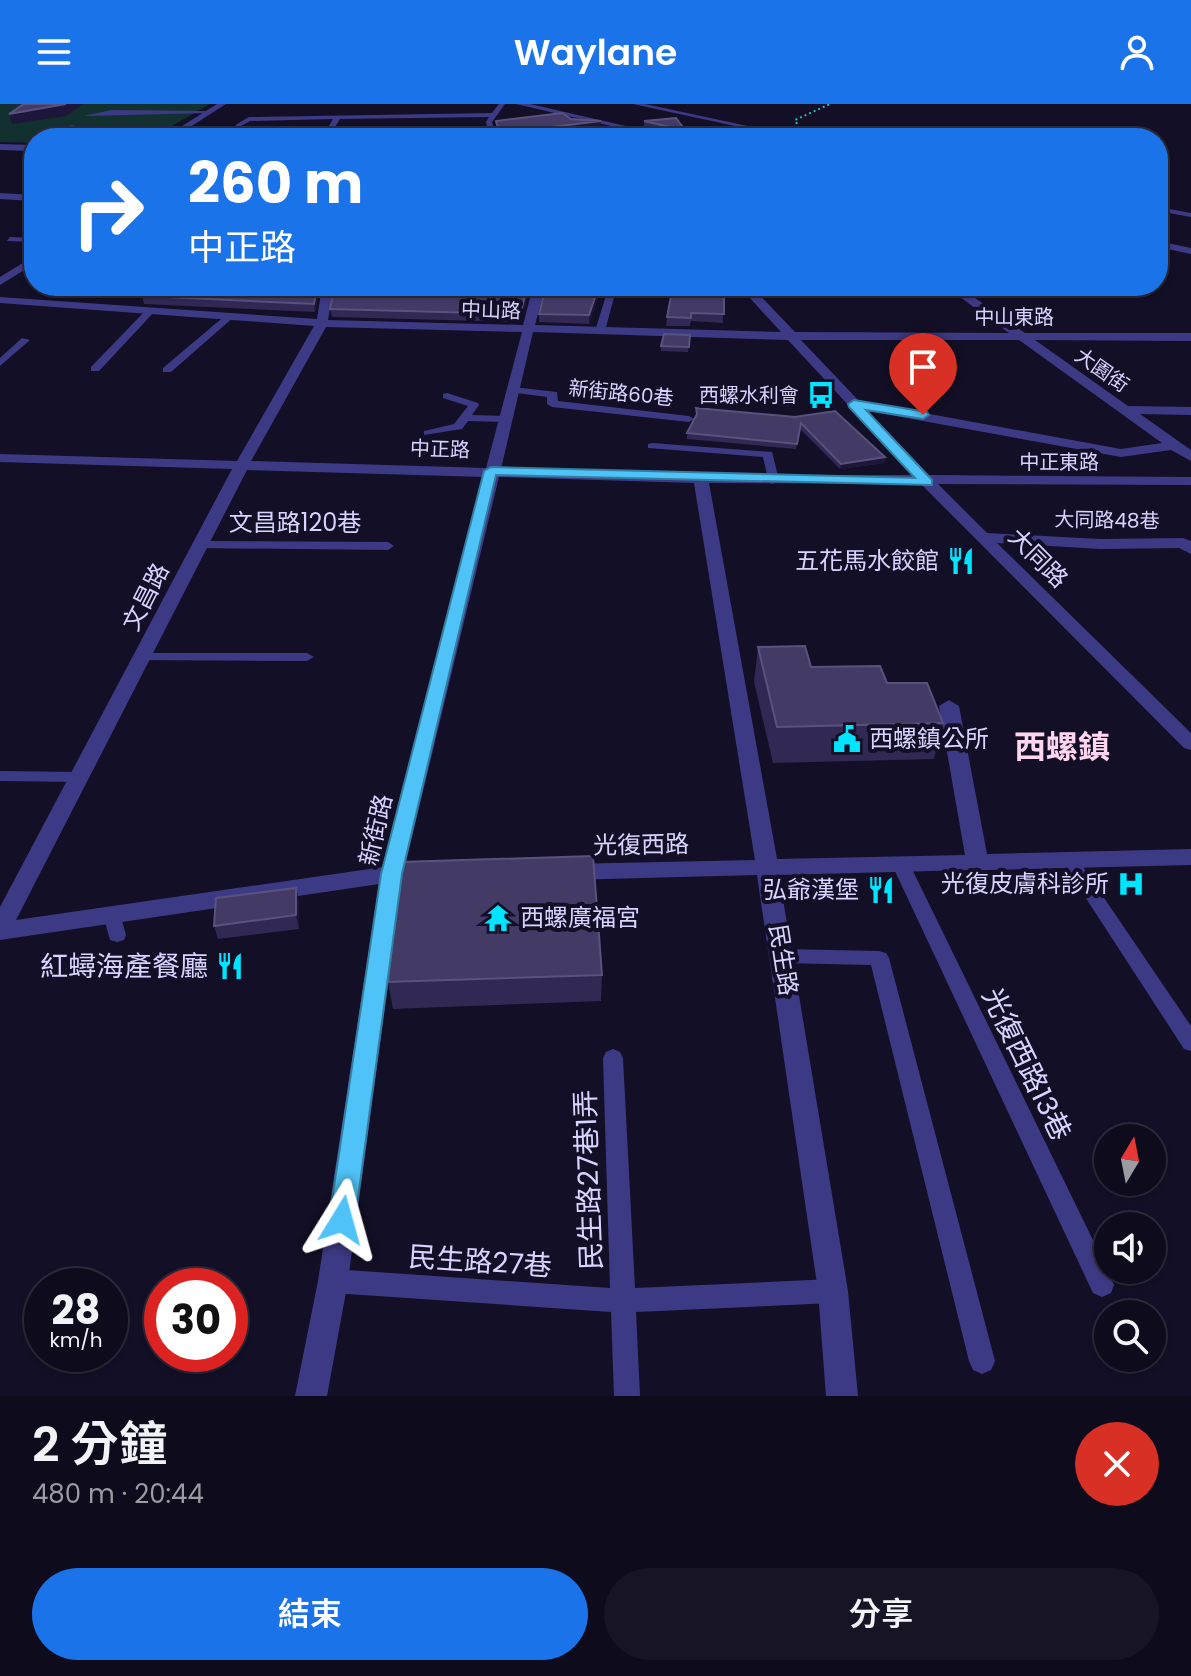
<!DOCTYPE html>
<html lang="zh-TW">
<head>
<meta charset="utf-8">
<style>
  :root { --surface:#0e0b1c; --page:#171425; --text:#f1f3f6; --muted:#9b9ba3; --line:#2e2b3b; --accent:#1a73e8 }
  body { margin:0; font-family:Poppins,"Noto Sans TC",sans-serif; background:var(--page); color:var(--text); height:100vh; display:flex; flex-direction:column; font-size:30px; white-space:nowrap }
  * { box-sizing:border-box; margin:0 }
  p { font-size:26px; color:var(--muted) }
  .icon { flex:none; width:44px; height:44px; fill:none; stroke:currentColor; stroke-width:2; stroke-linecap:round; stroke-linejoin:round }
  .map { position:relative; height:1292px; overflow:hidden }
  .panel { display:flex; flex-direction:column; background:var(--surface); flex:1 }
  .panel>* { flex:none }
  .hud { position:absolute; left:24px; top:24px; width:1144px; height:168px; border-radius:32px; box-shadow:0 2px 6px #0004,0 0 0 2px var(--line); background:#1a73e8; color:#fff; overflow:hidden }
  .needle { width:52px; rotate:10deg }
  .fabs { position:absolute; left:1094px; top:1020px; display:grid; gap:16px }
  .fabs a { display:grid; place-items:center; width:72px; height:72px; border-radius:50%; background:var(--surface); box-shadow:0 2px 6px #0004,0 0 0 2px var(--line); font-size:40px }
  .speed { position:absolute; left:24px; top:1164px; display:flex; gap:16px; font-size:40px; font-weight:700; text-align:center }
  .speed>* { display:grid; place-content:center; width:104px; height:104px; border-radius:50%; background:var(--surface); box-shadow:0 2px 6px #0004,0 0 0 2px var(--line); line-height:1 }
  .speed small { font-size:20px; font-weight:400 }
  .speed .limit { border:12px solid #d22; background:#fff; color:#111 }
  .pin { position:absolute; display:grid; place-items:center; width:68px; height:68px; color:#fff; margin:-82px -34px; border-radius:50% 50% 50% 0; rotate:-45deg; box-shadow:0 0 8px #0007 }
  .pin .icon { rotate:45deg }
  .me { position:absolute; width:88px; margin:-44px; rotate:8deg; stroke-linejoin:round; filter:drop-shadow(0 0 6px #0008) }
  .turn { display:flex; align-items:center; gap:28px; height:168px; padding:0 32px; font-size:36px }
  .turn .icon { width:104px; height:104px; stroke-width:2.5 }
  .turn b { display:block; font-size:56px; line-height:68px }
  .round { display:grid; place-items:center; flex:none; width:84px; height:84px; border-radius:42px; background:var(--page) }
  .head { display:flex; align-items:center; justify-content:space-between; height:136px; padding:0 32px }
  h1 { font-size:48px; font-weight:600; line-height:60px }
  .button { display:flex; gap:16px; margin-top:auto; padding:16px 32px }
  .button a { flex:1; height:92px; border-radius:48px; background:var(--accent); color:#fff; font-size:32px; font-weight:600; line-height:92px; text-align:center }
  .button a+a { background:var(--page); color:var(--text) }
  header { display:flex; justify-content:space-between; align-items:center; height:104px; padding:0 32px; background:var(--accent); color:#fff; font-size:36px; font-weight:600 }
  .map>svg:first-child { display:block }
  .green { fill:#12302f }
  .lines { fill:none; stroke-linecap:round; stroke-linejoin:round }
  .path { stroke:#2fb8b0; stroke-width:2; stroke-dasharray:2 3; stroke-linecap:butt }
  .lane { fill:#3d3a85; fill-rule:evenodd }
  .street { fill:#3d3a85; fill-rule:evenodd }
  .wall { fill:#312854 }
  .shaded-wall { fill:#1d163a }
  .building { fill:#433a66; stroke:#5a527e; stroke-width:2 }
  .route { fill:#4fc3f7; stroke:#337fa1; stroke-width:2 }
  .labels { text-anchor:middle; stroke-width:8; stroke-linejoin:round; paint-order:stroke }
  .far-street-label { font-size:20px; fill:#d9d4ff; stroke:#130f26 }
  .far-poi-label { font-size:20px; fill:#d9d4ff; stroke:#130f26; text-anchor:end }
  .street-label { font-size:24px; fill:#d9d4ff; stroke:#130f26 }
  .poi-label { font-size:24px; fill:#d9d4ff; stroke:#130f26; text-anchor:end }
  .near-poi-label { font-size:28px; fill:#d9d4ff; stroke:#130f26; text-anchor:end }
  .near-street-label { font-size:28px; fill:#d9d4ff; stroke:#130f26 }
  .district-label { font-size:32px; font-weight:bold; fill:#ffd6f0; stroke:#130f26 }
</style>
</head>
<body>
<header><svg class="icon" aria-label="menu" viewBox="0 0 24 24"><path d="M4 6h16M4 12h16M4 18h16"/></svg>Waylane<svg class="icon" aria-label="person" viewBox="0 0 24 24"><circle cx="12" cy="8" r="4"/><path d="M4 21q1-7 8-7t8 7"/></svg></header>
<div class="map">
<svg width="1191" height="1292" viewBox="0 0 1191 1292">
  <rect width="100%" height="100%" fill="#130f26"/>
  <path class="green" d="M 0,0 L 210,0 L 151,34 L 34,34 L 34,39 L 0,38 Z"/>
  <g class="lines">
    <path class="path" d="M 797,20 L 795,16 L 830,0
      M 813,26 L 828,32 L 826,34"/>
    <path class="lane" d="M 499,0 L 505,0 L 492,18 L 496,34 L 490,34 L 486,18 L 489,13 L 340,15 L 328,34 L 322,34 L 333,15 L 250,17 L 241,22 L 231,34 L 225,34 L 237,20 L 249,13 L 492,9 Z
      M 633,0 L 645,0 L 803,34 L 791,34 Z
      M 112,6 L 206,7 L 209,9 L 83,12 Z
      M 71,21 L 76,22 L 56,34 L 48,34 Z
      M 709,29 L 711,32 L 698,34 L 699,33 Z
      M 1158,103 L 1191,109 L 1191,113 L 1158,107 Z
      M 10,133 L 34,134 L 34,138 L 7,137 Z
      M 609,182 L 617,182 L 605,227 L 600,230 L 595,227 Z
      M 148,204 L 156,206 L 99,267 L 91,267 L 91,263 Z
      M 227,210 L 235,212 L 171,268 L 163,268 L 163,264 Z
      M 22,234 L 30,236 L 0,262 L 0,254 Z
      M 513,283 L 557,288 L 558,297 L 689,312 L 694,315 L 689,318 L 552,303 L 547,300 L 547,293 L 509,288 L 509,284 Z
      M 447,289 L 478,299 L 479,301 L 472,311 L 505,312 L 510,315 L 505,318 L 468,317 L 462,325 L 424,331 L 424,327 L 454,320 L 468,302 L 443,294 L 443,290 Z
      M 652,339 L 772,348 L 779,376 L 773,380 L 769,379 L 763,353 L 648,344 L 648,340 Z
      M 200,437 L 388,438 L 394,442 L 388,446 L 195,444 L 194,441 Z
      M 142,549 L 307,549 L 314,553 L 307,557 L 137,556 L 135,553 Z
      M 0,667 L 79,668 L 87,673 L 79,678 L 0,677 Z
      M 1071,752 L 1077,754 L 1191,922 L 1191,947 L 1184,945 L 1065,762 L 1062,758 L 1065,754 Z
      M 902,757 L 908,758 L 911,763 L 1111,1173 L 1114,1181 L 1111,1189 L 1102,1193 L 1093,1189 L 893,763 L 896,758 Z
      M 112,804 L 119,806 L 126,831 L 124,836 L 117,838 L 110,836 L 103,811 L 105,806 Z
      M 782,845 L 879,847 L 886,849 L 889,854 L 995,1257 L 991,1266 L 982,1270 L 973,1266 L 969,1257 L 871,861 L 782,859 L 775,857 L 772,852 L 775,847 Z
      M 613,945 L 620,948 L 623,954 L 635,1184 L 833,1175 L 842,1179 L 845,1187 L 842,1195 L 833,1199 L 636,1208 L 640,1292 L 614,1292 L 611,1208 L 333,1189 L 324,1185 L 321,1177 L 324,1169 L 333,1165 L 610,1184 L 603,954 L 606,948 Z"/>
    <path class="street" d="M 217,0 L 226,0 L 173,34 L 163,34 Z
      M 516,0 L 530,0 L 678,34 L 663,34 Z
      M 491,23 L 488,27 L 348,34 L 352,32 Z
      M 0,40 L 34,41 L 34,47 L 0,46 Z
      M 0,89 L 34,91 L 34,97 L 0,95 Z
      M 1158,137 L 1191,144 L 1191,150 L 1158,143 Z
      M 34,152 L 34,160 L 0,181 L 0,173 Z
      M 322,182 L 334,182 L 328,216 L 523,221 L 533,182 L 545,182 L 535,221 L 781,228 L 739,182 L 751,182 L 795,228 L 1009,229 L 945,182 L 958,182 L 1025,229 L 1191,229 L 1191,237 L 1035,236 L 1128,302 L 1191,303 L 1191,311 L 1140,310 L 1191,346 L 1191,357 L 1171,346 L 1121,353 L 868,307 L 929,371 L 1191,373 L 1191,381 L 938,380 L 987,429 L 1100,435 L 1183,434 L 1191,437 L 1191,450 L 1179,444 L 1100,445 L 997,439 L 1191,629 L 1191,646 L 1184,644 L 921,380 L 709,379 L 777,755 L 965,751 L 939,602 L 949,596 L 959,602 L 987,750 L 1191,745 L 1191,761 L 986,766 L 978,769 L 970,766 L 779,771 L 848,1187 L 858,1292 L 826,1292 L 818,1187 L 757,771 L 567,776 L 559,774 L 556,768 L 559,762 L 567,760 L 755,756 L 694,379 L 499,373 L 405,762 L 435,764 L 438,770 L 435,776 L 402,778 L 348,1177 L 327,1292 L 295,1292 L 318,1177 L 379,780 L 0,836 L 0,803 L 232,365 L 0,358 L 0,350 L 237,357 L 314,222 L 0,199 L 0,193 L 317,215 ZM 326,223 L 522,228 L 486,364 L 251,357 ZM 533,228 L 788,236 L 913,371 L 701,371 L 501,365 ZM 801,236 L 1019,236 L 1162,339 L 1121,345 L 859,297 ZM 247,366 L 484,373 L 383,763 L 16,816 Z"/>
  </g>
  <path class="wall" d="M 562,9 L 571,15 L 601,17 L 601,23 L 551,29 L 628,23 L 674,30 L 644,23 L 644,17 L 676,14 L 691,34 L 377,34 L 486,24 L 488,30 L 496,31 L 498,28 L 496,17 Z
    M 34,170 L 34,182 L 127,182 L 75,192 L 45,192 L 32,181 L 30,173 Z
    M 155,182 L 320,182 L 315,208 L 144,200 L 142,192 Z
    M 530,182 L 521,218 L 332,213 L 330,205 Z
    M 602,182 L 589,220 L 539,218 L 539,210 Z
    M 724,182 L 723,219 L 691,217 L 690,222 L 666,222 L 667,213 Z
    M 690,231 L 688,248 L 661,247 L 661,242 Z
    M 696,304 L 795,313 L 885,353 L 884,359 L 840,365 L 800,325 L 796,345 L 687,335 L 687,329 L 696,312 Z
    M 758,543 L 811,563 L 887,579 L 943,619 L 934,655 L 773,659 L 754,578 Z
    M 299,797 L 299,825 L 218,835 L 214,822 Z
    M 602,871 L 601,897 L 393,905 L 388,878 Z"/>
  <path class="shaded-wall" d="M 66,0 L 84,0 L 66,12 L 12,20 L 9,10 Z
    M 601,17 L 601,23 L 547,30 L 552,23 Z
    M 81,182 L 127,182 L 75,192 L 72,184 Z
    M 317,182 L 320,182 L 315,208 L 314,200 Z
    M 528,182 L 530,182 L 521,218 L 520,210 Z
    M 599,182 L 602,182 L 589,220 L 589,211 Z
    M 885,353 L 884,359 L 840,365 L 841,360 Z
    M 296,784 L 299,797 L 299,825 L 296,811 Z"/>
  <path class="building" d="M 24,0 L 66,0 L 9,10 Z
    M 562,9 L 571,15 L 601,17 L 552,23 L 547,30 L 628,23 L 678,31 L 679,25 L 644,17 L 676,14 L 691,34 L 377,34 L 486,24 L 488,30 L 496,31 L 499,27 L 496,17 Z
    M 345,30 L 362,30 L 368,34 L 274,34 Z
    M 41,182 L 81,182 L 72,184 L 43,184 Z
    M 155,182 L 317,182 L 314,200 L 142,192 Z
    M 335,182 L 528,182 L 520,210 L 330,205 Z
    M 546,182 L 599,182 L 589,211 L 539,210 Z
    M 673,182 L 724,182 L 724,210 L 691,209 L 691,214 L 667,213 Z
    M 664,230 L 690,231 L 689,243 L 661,242 Z
    M 696,304 L 795,313 L 835,307 L 885,353 L 841,360 L 801,319 L 797,340 L 687,329 L 697,310 Z
    M 805,542 L 811,563 L 880,562 L 887,579 L 927,579 L 943,619 L 777,623 L 758,543 Z
    M 593,752 L 602,871 L 388,878 L 401,758 Z
    M 296,784 L 296,811 L 214,822 L 216,794 Z"/>
  <path class="route" d="M 854,296 L 927,308 L 929,311 L 923,315 L 866,306 L 932,376 L 932,381 L 496,371 L 402,770 L 355,1116 L 351,1125 L 342,1128 L 333,1125 L 329,1116 L 381,770 L 484,367 L 491,363 L 915,374 L 849,303 L 848,300 Z"/>
  <defs>
    <g id="bus-bare" transform="scale(2.16)"><path d="M-5-6H5V4H4V6H2V4H-2V6H-4V4H-5ZM-3.5-4V0h7V-4ZM-3.5 1.2v1.5H-2V1.2ZM2 1.2v1.5H3.5V1.2Z" fill="#00e5ff" stroke="#130f26" stroke-width="2.5" paint-order="stroke"/></g>
    <g id="restaurant-bare" transform="scale(2.16)"><path d="M-5-6h1v4h1v-4h1v4h1v-4h1v5L-1.5 .5V6h-2V.5L-5-1ZM5-6V6H3V1.5H1.5Q1.5-4 5-6Z" fill="#00e5ff" stroke="#130f26" stroke-width="2.5" paint-order="stroke"/></g>
    <g id="civic-bare" transform="scale(2.16)"><path d="M-.6-6.5H3V-4.5H.6V-3L4-1V1h2V6H-6V1h2V-1L-.6-3ZM-1.2 2.5V6h2.4V2.5Z" fill="#00e5ff" stroke="#130f26" stroke-width="2.5" paint-order="stroke"/></g>
    <g id="hospital-bare" transform="scale(2.16)"><path d="M-5-5h3v3.5h4V-5h3V5h-3V1.5h-4V5h-3Z" fill="#00e5ff" stroke="#130f26" stroke-width="2.5" paint-order="stroke"/></g>
    <g id="temple-bare" transform="scale(2.16)"><path d="M0-6L5-2H3V0L6.5 2.5H4V6H1.5V3h-3V6H-4V2.5H-6.5L-3 0V-2H-5Z" fill="#00e5ff" stroke="#130f26" stroke-width="2.5" paint-order="stroke"/></g>
  </defs>
  <g fill-rule="evenodd">
    <use href="#bus-bare" x="821" y="291"/>
    <use href="#restaurant-bare" x="961" y="457"/>
    <use href="#civic-bare" x="847" y="635"/>
    <use href="#hospital-bare" x="1131" y="780"/>
    <use href="#restaurant-bare" x="881" y="786"/>
    <use href="#temple-bare" x="498" y="814"/>
    <use href="#restaurant-bare" x="230" y="862"/>
  </g>
  <g class="labels">
    <g class="far-street-label">
      <text transform="translate(491 206) rotate(2)" y="7">中山路</text>
      <text x="1014" y="220">中山東路</text>
      <text transform="translate(1102 266) rotate(35)" y="7">大園街</text>
      <text transform="translate(621 289) rotate(6)" y="7">新街路60巷</text>
      <text transform="translate(440 345) rotate(2)" y="7">中正路</text>
      <text x="1059" y="365">中正東路</text>
      <text transform="translate(1107 416) rotate(1)" y="7">大同路48巷</text>
    </g>
    <g class="far-poi-label">
      <text x="799" y="298">西螺水利會</text>
    </g>
    <g class="street-label">
      <text x="295" y="427">文昌路120巷</text>
      <text transform="translate(1038 454) rotate(45)" y="8">大同路</text>
      <text transform="translate(146 493) rotate(-63)" y="8">文昌路</text>
      <text transform="translate(376 726) rotate(-77)" y="8">新街路</text>
      <text transform="translate(641 741) rotate(-1)" y="8">光復西路</text>
      <text transform="translate(783 856) rotate(81)" y="8">民生路</text>
    </g>
    <g class="poi-label">
      <text x="939" y="465">五花馬水餃館</text>
      <text x="869" y="643" text-anchor="start">西螺鎮公所</text>
      <text x="1109" y="788">光復皮膚科診所</text>
      <text x="859" y="794">弘爺漢堡</text>
      <text x="520" y="822" text-anchor="start">西螺廣福宮</text>
    </g>
    <g class="near-poi-label">
      <text x="208" y="872">紅蟳海產餐廳</text>
    </g>
    <g class="near-street-label">
      <text transform="translate(1027 960) rotate(64)" y="10">光復西路13巷</text>
      <text transform="translate(588 1076) rotate(-92)" y="10">民生路27巷1弄</text>
      <text transform="translate(480 1157) rotate(4)" y="10">民生路27巷</text>
    </g>
    <g class="district-label">
      <text x="1062" y="654">西螺鎮</text>
    </g>
  </g>
</svg>
<div class="fabs">
<a><svg class="needle" viewBox="-14 -14 28 28"><path d="M0-13l5 13h-10z" fill="#e53935"/><path d="M0 13l5-13h-10z" fill="#9b9ba3"/></svg></a>
<a><svg class="icon" aria-label="sound" viewBox="0 0 24 24"><path d="M4 9h4l5-4v14l-5-4H4zM17 9q2 3 0 6"/></svg></a>
<a><svg class="icon" aria-label="search" viewBox="0 0 24 24"><circle cx="10" cy="10" r="6"/><path d="M15 15l6 6"/></svg></a>
</div>
<div class="speed"><div>28<small>km/h</small></div><div class="limit">30</div></div>
<div class="pin" style="left:923px;top:311px;background:#d93025"><svg class="icon" aria-label="arrive" viewBox="0 0 24 24"><path d="M6 21V4h12l-3 4 3 4H6"/></svg></div>
<svg class="me" style="left:342px;top:1116px" viewBox="-20 -20 40 40"><path d="M0-17L14 15 0 8-14 15z" fill="#4fc3f7" stroke="#fff" stroke-width="4"/></svg>
<div class="hud">
<div class="turn"><svg class="icon" aria-label="right" viewBox="0 0 24 24"><path d="M7 20v-9h11M14 6l5 5-5 5"/></svg><div><b>260 m</b>中正路</div></div>
</div>
</div>
<section class="panel">
<div class="head"><div><h1>2 分鐘</h1><p>480 m · 20:44</p></div><a class="round" style="background:#d93025;color:#fff"><svg class="icon" aria-label="close" viewBox="0 0 24 24"><path d="M6 6l12 12M18 6L6 18"/></svg></a></div>
<div class="button"><a>結束</a><a>分享</a></div>
</section>
</body>
</html>
